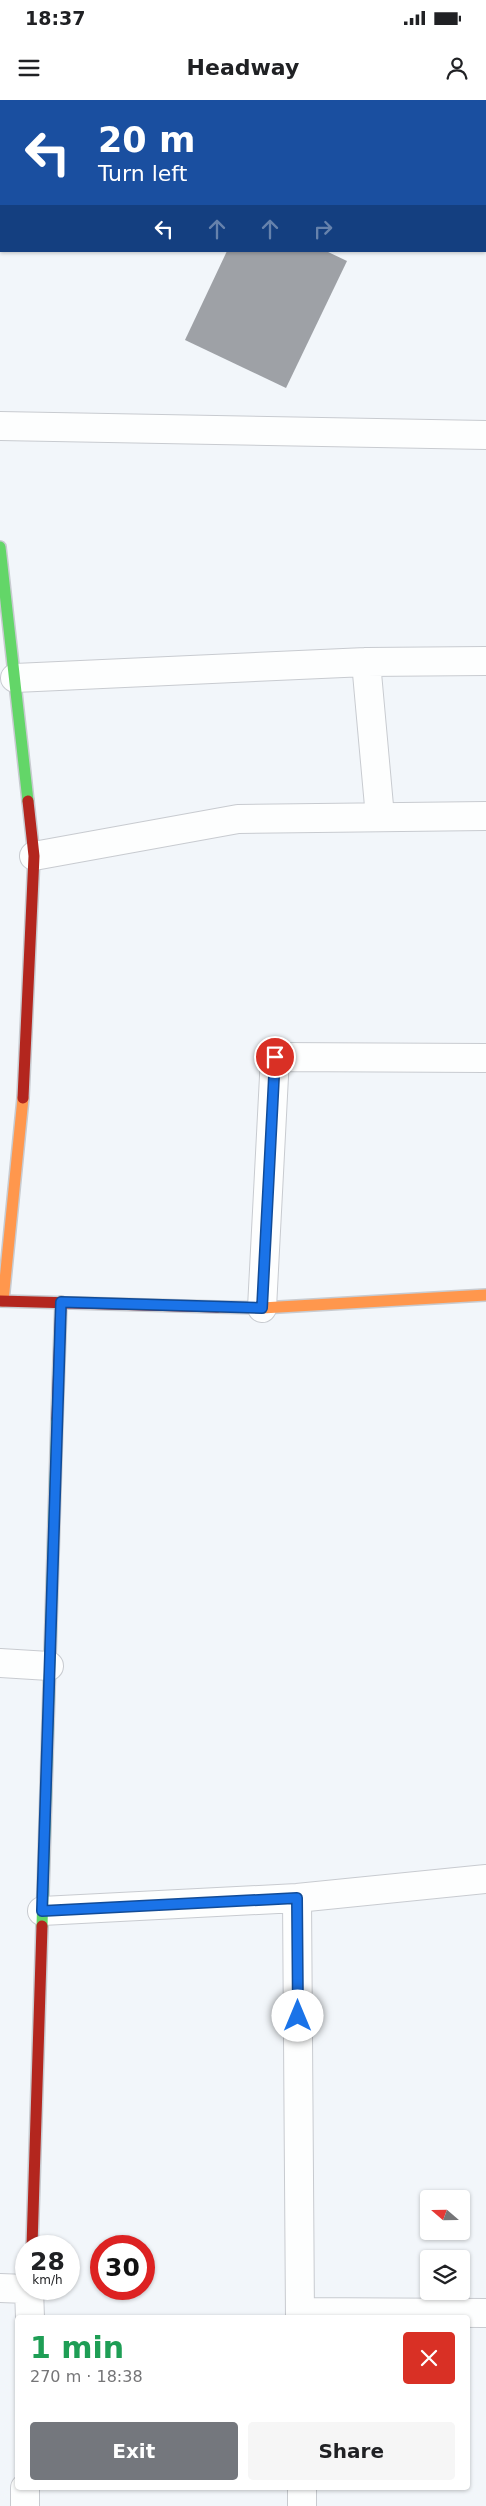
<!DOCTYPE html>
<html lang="en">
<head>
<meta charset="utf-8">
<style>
  :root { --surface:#fff; --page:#f6f6f6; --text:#202124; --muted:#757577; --accent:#74777d }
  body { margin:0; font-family:"DejaVu Sans",sans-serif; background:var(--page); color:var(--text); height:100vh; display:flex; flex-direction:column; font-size:19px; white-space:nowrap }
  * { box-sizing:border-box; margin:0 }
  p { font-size:16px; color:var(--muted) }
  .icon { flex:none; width:28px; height:28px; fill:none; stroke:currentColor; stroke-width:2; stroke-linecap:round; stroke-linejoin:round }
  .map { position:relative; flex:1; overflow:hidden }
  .side { position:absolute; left:15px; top:2215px; width:455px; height:175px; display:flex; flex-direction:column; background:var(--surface); border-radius:5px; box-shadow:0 1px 4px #0004 }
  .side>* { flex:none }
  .top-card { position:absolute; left:0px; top:0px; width:486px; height:152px; box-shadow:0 1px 4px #0004; background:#1a4fa0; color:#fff; overflow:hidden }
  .needle { width:32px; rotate:290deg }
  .buttons { position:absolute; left:420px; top:2090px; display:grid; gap:10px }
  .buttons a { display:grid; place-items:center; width:50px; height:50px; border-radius:5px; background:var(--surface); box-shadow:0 1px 4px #0004; font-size:25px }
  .speed { position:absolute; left:15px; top:2135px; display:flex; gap:10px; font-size:25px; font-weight:700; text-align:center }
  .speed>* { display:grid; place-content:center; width:65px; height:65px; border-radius:50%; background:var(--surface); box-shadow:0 1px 4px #0004; line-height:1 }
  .speed small { font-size:12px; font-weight:400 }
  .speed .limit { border:8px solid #d22; background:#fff; color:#111 }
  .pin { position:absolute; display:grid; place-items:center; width:42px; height:42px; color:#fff; margin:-21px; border:2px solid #fff; border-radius:50%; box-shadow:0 1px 5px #0007 }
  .me { position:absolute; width:55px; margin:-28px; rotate:0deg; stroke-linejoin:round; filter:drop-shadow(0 0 4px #0008) }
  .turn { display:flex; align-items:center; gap:18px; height:105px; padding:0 15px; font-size:22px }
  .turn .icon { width:65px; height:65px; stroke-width:2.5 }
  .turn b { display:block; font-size:35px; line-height:42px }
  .lanes { display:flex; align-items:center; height:48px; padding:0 15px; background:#0003; justify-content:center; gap:25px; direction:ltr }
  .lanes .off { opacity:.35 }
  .round { display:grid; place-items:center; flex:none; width:52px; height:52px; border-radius:5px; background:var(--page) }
  .headline { display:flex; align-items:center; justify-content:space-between; height:85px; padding:0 15px }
  h1 { font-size:30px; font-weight:800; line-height:38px; color:#1e9e55 }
  .action { display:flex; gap:10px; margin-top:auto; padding:10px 15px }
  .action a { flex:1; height:58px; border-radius:5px; background:var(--accent); color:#fff; font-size:20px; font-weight:800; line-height:58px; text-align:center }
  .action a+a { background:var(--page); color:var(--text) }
  .status { display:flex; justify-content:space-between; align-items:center; height:35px; padding:0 25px; background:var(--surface); direction:ltr }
  .status svg { height:14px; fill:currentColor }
  header { display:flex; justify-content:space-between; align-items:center; height:65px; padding:0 15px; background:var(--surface); font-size:22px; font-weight:800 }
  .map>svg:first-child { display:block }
  .building { fill:#9ea1a6 }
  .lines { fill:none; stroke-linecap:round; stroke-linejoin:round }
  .street-casing { stroke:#c8cbd0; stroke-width:30 }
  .fast-casing { stroke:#c8cbd0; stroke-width:14 }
  .slow-casing { stroke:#c8cbd0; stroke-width:14 }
  .jam-casing { stroke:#c8cbd0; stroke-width:14 }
  .street { stroke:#fdfefe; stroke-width:28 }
  .fast { stroke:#63d668; stroke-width:11 }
  .slow { stroke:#ff974d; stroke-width:11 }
  .jam { stroke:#b3261e; stroke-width:11 }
  .route-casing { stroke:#114b97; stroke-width:12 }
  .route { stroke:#1a73e8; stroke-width:9 }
</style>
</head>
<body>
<div class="status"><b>18:37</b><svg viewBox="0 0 49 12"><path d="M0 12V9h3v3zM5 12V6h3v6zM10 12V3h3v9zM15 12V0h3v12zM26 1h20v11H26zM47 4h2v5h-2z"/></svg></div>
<header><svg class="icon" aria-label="menu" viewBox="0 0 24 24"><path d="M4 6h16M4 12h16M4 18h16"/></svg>Headway<svg class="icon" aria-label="person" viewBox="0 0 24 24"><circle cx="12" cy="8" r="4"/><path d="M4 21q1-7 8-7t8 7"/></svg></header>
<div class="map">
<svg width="486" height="2406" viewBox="0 0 486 2406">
  <rect width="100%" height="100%" fill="#f2f6fa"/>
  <path class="building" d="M 227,151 L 326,151 L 347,161 L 286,288 L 185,240 Z"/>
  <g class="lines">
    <g class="street-casing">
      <path id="street" d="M 470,0 L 470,1
        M 8,1 L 8,0
        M 485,48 L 486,51
        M 0,74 L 1,74
        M 485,79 L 486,79
        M 0,326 L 486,335
        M 366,562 L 380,717
        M 15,578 L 366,562 L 486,561
        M 34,756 L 238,719 L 486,716
        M 262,1208 L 275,957 L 486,958
        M 0,1563 L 49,1566
        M 297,1798 L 300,2218
        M 42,1811 L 297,1798 L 486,1779
        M 0,2188 L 26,2189
        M 29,2189 L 30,2218
        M 300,2212 L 486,2213
        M 302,2388 L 302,2406
        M 25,2406 L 25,2388"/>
    </g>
    <g class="fast-casing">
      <path id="fast" d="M 0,447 L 28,701
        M 42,1826 L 57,1319"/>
    </g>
    <g class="slow-casing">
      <path id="slow" d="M 3,1201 L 23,998
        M 217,1207 L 262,1208 L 486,1195"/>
    </g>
    <g class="jam-casing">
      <path id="jam" d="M 23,998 L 34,756 L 28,701
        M 0,1201 L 217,1207
        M 57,1319 L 61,1202
        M 32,2146 L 42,1826"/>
    </g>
    <use href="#street" class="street"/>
    <use href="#fast" class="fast"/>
    <use href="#slow" class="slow"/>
    <use href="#jam" class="jam"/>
  </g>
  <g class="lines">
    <g class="route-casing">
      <path id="route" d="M 275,957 L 262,1208 L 61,1202 L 42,1811 L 297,1798 L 298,1916"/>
    </g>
    <use href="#route" class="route"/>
  </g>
</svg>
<div class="buttons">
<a><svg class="needle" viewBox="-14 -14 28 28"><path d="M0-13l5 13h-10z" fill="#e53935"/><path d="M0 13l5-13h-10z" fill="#757577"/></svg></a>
<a><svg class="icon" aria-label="layers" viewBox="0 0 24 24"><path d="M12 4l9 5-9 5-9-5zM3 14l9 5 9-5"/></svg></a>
</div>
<div class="speed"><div>28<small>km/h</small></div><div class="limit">30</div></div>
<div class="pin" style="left:275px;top:957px;background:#d93025"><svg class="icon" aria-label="arrive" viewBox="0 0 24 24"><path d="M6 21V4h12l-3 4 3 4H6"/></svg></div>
<svg class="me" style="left:298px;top:1916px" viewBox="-20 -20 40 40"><circle r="19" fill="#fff"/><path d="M0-13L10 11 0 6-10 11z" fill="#1a73e8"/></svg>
<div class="top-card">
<div class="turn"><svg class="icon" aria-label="left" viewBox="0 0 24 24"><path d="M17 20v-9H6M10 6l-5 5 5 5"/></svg><div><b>20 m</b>Turn left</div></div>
<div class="lanes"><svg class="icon" aria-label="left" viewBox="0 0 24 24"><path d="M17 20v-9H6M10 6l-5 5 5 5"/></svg><svg class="icon off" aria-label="ahead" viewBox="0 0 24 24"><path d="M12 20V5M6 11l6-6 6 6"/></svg><svg class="icon off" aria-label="ahead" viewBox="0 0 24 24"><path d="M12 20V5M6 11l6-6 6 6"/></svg><svg class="icon off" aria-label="right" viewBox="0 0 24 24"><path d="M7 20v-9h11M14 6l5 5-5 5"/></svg></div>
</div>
<section class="side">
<div class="headline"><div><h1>1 min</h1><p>270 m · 18:38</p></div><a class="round" style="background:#d93025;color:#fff"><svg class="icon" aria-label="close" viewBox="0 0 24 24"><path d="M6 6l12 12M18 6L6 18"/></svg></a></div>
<div class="action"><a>Exit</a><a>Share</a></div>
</section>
</div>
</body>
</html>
